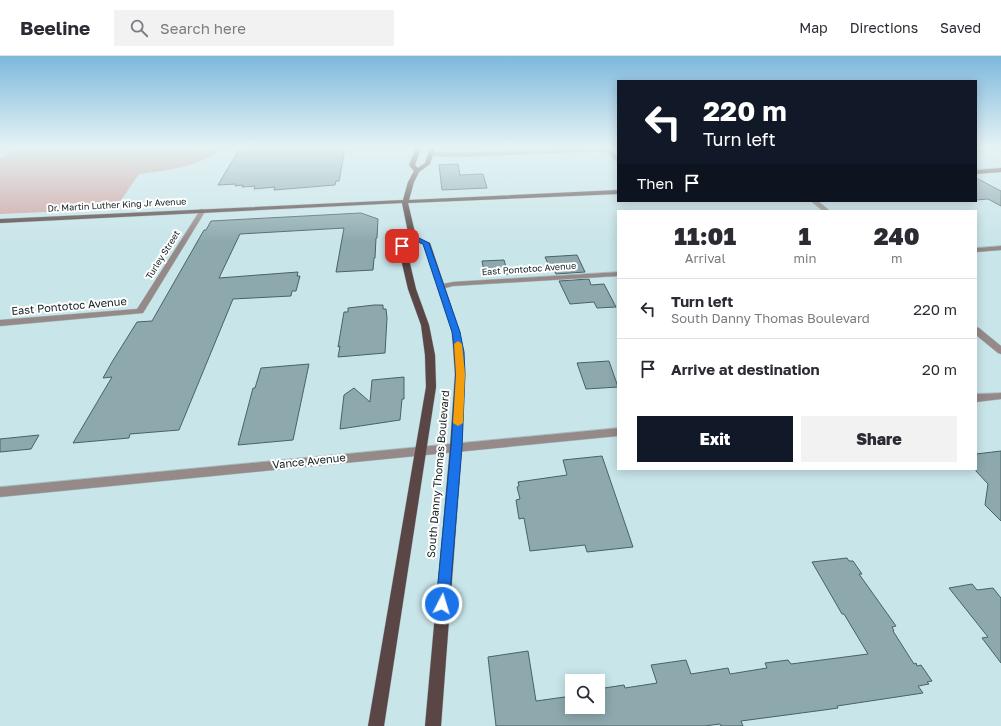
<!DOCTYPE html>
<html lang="en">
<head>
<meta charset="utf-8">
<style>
  :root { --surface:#fff; --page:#f2f2f3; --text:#2b2b33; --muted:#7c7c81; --line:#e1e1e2; --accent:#111827 }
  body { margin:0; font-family:"Golos Text",sans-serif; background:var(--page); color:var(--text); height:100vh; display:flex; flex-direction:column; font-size:15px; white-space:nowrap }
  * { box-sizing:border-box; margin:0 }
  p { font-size:13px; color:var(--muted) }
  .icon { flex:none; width:22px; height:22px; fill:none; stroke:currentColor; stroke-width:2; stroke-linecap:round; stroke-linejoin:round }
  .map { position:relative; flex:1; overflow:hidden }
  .panel { position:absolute; left:617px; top:154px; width:360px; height:260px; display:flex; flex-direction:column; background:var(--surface); border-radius:0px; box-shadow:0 2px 10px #0003 }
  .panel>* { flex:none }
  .guide { position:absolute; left:617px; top:24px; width:360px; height:122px; border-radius:0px; box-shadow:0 2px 10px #0003; background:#111827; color:#fff; overflow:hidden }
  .controls { position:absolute; left:565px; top:618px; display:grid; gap:8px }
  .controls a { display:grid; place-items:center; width:40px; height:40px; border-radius:0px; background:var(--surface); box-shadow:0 2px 10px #0003; font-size:20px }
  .pin { position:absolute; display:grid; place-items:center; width:34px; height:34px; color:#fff; margin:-17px; border-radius:8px; box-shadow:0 2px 6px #0006 }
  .me { position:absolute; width:44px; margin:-22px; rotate:5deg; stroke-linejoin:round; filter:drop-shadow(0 0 3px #0008) }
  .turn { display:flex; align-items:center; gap:14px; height:84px; padding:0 20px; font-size:18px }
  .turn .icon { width:52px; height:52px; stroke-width:2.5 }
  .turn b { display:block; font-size:28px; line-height:34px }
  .then { display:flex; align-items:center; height:38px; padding:0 20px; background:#0003; gap:8px; font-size:15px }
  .eta { display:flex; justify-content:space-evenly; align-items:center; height:68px; text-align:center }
  .eta b { font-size:24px; font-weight:800; line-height:28px }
  .button { display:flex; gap:8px; margin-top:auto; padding:8px 20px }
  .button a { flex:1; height:46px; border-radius:0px; background:var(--accent); color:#fff; font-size:16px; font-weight:800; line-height:46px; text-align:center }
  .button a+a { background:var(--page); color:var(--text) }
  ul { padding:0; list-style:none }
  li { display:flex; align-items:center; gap:12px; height:60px; padding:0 20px; border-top:1px solid var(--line) }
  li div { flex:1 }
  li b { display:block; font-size:15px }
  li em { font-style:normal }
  header { display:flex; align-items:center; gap:24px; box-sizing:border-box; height:56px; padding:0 20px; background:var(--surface); border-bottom:1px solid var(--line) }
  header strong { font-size:19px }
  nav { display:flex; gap:22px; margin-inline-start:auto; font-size:14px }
  .search { width:280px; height:36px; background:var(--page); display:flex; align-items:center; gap:10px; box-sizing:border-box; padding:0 14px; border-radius:0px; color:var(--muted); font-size:15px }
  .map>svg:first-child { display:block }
  .green { fill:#cfa3a0 }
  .building { fill:#8da9ad; stroke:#496266 }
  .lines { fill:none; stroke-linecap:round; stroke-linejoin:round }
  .minor-casing { stroke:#a7c1c5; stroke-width:1 }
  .tertiary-casing { stroke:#a7c1c5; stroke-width:1 }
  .primary-casing { stroke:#a7c1c5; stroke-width:1 }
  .minor { fill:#968a89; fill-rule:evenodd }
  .tertiary { fill:#968a89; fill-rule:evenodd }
  .primary { fill:#594645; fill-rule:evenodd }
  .route { fill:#1a73e8; stroke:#114b97 }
  .slow { fill:#f59e0b }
  .labels { text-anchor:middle; stroke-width:4; stroke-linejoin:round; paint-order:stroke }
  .far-street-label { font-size:9px; fill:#131e1f; stroke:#fff }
  .street-label { font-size:11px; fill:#131e1f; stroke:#fff }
</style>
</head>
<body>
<header>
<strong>Beeline</strong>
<div class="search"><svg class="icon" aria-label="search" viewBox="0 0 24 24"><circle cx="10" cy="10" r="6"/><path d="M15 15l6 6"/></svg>Search here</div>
<nav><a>Map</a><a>Directions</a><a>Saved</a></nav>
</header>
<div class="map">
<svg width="1001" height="670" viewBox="0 0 1001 670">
  <rect width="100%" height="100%" fill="#c8e5e9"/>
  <path class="green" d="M 17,92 L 220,92 C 204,111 162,115 139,118 L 115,153 L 0,158 L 0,103 Z"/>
  <path class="building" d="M 276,92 L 345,92 L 339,125 L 336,125 L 335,129 L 274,134 L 275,131 L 254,133 L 255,130 L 242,131 L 243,129 L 235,130 L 236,128 L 218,129 L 238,95 Z
    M 458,108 L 460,119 L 483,118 L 487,132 L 442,134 L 439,109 Z
    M 976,122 L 1001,135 L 1001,150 L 988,143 L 976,144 Z
    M 361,157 L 378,163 L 377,182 L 376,182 L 375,202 L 374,202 L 373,214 L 336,216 L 344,172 L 240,178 L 219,222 L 298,216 L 297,220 L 300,220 L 296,235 L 292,235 L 291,240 L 233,243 L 179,374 L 130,378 L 129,382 L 73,387 L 112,321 L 103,322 L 112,306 L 137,266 L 152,265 L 204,174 L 206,174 L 211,165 Z
    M 577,199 L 585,216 L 556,218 L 554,214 L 551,214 L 545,201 Z
    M 504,204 L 508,218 L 485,220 L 482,205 Z
    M 589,223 L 591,229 L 604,228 L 616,251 L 597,252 L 594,246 L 570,248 L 559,225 Z
    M 374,249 L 383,249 L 383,253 L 386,253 L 387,262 L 385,297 L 338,301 L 340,290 L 338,291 L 344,256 L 348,256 L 348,252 Z
    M 609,305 L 618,331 L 586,333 L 577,307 Z
    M 309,308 L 293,384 L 238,389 L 253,332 L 255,332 L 261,312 Z
    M 404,321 L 404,343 L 402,343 L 400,364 L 340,373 L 344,339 L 354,332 L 370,346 L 372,324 Z
    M 39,379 L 31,393 L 0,396 L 0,383 Z
    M 1001,395 L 1001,465 L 985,449 L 988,428 L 976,415 L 976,398 Z
    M 602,400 L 633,491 L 587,496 L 585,489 L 530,495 L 524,462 L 519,463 L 516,444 L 520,443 L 517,431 L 519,430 L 518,426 L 567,419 L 563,404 Z
    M 847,502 L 849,505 L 853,505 L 862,518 L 859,518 L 896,570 L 892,571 L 894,575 L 893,575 L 914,608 L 916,607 L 917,610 L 921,609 L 932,625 L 927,626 L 929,628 L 918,630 L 923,637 L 837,650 L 838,652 L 824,654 L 741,665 L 743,670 L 721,670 L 720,668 L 704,670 L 496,670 L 488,601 L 528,595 L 536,645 L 572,640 L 572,651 L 598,651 L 598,633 L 624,629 L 625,632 L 657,627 L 651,609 L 686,604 L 691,618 L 728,612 L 730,618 L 767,612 L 765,607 L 788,604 L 791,608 L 868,598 L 844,558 L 842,558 L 812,506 Z
    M 972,528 L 977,534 L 993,532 L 1001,542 L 1001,607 L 982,582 L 988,581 L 949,532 Z"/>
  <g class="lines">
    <g class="minor-casing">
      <path id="minor" d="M 575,92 C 588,92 618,87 618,107 L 609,97 L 599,95 L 457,101 L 431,100 L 428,98 L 431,96 L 457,97 Z
        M 811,145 L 818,145 L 830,155 L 823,155 Z
        M 201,153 L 206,154 L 143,257 L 0,270 L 0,264 L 137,253 Z
        M 1001,190 L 1001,194 L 976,196 L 976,192 Z
        M 618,216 L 618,220 L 453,230 L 441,233 L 437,231 L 438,229 L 453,226 Z
        M 976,271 L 979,272 L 1001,290 L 1001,298 L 998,297 L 976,279 Z"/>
    </g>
    <g class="tertiary-casing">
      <path id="tertiary" d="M 0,92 L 5,92 L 0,96 Z
        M 1001,337 L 1001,343 L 976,346 L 976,338 Z
        M 618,372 L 618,380 L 0,441 L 0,431 Z"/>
    </g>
    <g class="primary-casing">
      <path id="primary" d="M 416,92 L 421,92 L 415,109 L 418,112 L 425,107 L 430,92 L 435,92 L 430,108 L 419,116 L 414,126 L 409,144 L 618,134 L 618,138 L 408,147 L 416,181 L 430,187 L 460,276 L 465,318 L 462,391 L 441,670 L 425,670 L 450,391 L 455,318 L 452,276 L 423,188 L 414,185 L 406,191 L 416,233 L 429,269 L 435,299 L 436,331 L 384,670 L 368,670 L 426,331 L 425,299 L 421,269 L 408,233 L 398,190 L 409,181 L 402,147 L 0,167 L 0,163 L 403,144 L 408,126 L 414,115 L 409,109 Z
        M 1001,112 L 1001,116 L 976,118 L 976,114 Z"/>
    </g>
    <use href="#minor" class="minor"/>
    <use href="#tertiary" class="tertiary"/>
    <use href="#primary" class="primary"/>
  </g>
  <linearGradient id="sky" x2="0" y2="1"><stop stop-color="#7db8dc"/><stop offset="0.49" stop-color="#e6f3f5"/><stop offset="1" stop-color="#e6f3f5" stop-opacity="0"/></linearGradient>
  <rect width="1001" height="186" fill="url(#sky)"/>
  <path class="route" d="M 411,180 L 415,180 L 429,187 L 460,276 L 464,296 L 465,318 L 462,391 L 449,548 L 447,553 L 442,554 L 438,553 L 436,548 L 451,391 L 456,318 L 455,296 L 452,276 L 423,188 L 414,184 L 404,192 L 398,190 Z"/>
  <path class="slow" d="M 458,285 L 462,288 L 465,318 L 463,367 L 458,370 L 453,367 L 456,318 L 454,288 Z"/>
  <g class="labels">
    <g class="far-street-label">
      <text transform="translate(117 149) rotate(-3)" y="3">Dr. Martin Luther King Jr Avenue</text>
      <text transform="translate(163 199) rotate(-58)" y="3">Turley Street</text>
      <text transform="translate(529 213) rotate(-4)" y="3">East Pontotoc Avenue</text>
    </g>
    <g class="street-label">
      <text transform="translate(69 250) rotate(-5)" y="4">East Pontotoc Avenue</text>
      <text transform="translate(309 405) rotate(-6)" y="4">Vance Avenue</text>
      <text transform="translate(438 418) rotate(-85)" y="4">South Danny Thomas Boulevard</text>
    </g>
  </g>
</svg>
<div class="controls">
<a><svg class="icon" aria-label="search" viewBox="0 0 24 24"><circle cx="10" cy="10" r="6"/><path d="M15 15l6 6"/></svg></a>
</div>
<div class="pin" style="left:402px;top:190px;background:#d93025"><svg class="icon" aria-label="arrive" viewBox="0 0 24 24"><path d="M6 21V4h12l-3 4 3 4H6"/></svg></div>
<svg class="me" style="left:442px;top:548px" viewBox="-20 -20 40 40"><circle r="17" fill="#1a73e8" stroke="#fff" stroke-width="3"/><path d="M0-11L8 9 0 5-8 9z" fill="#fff"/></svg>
<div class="guide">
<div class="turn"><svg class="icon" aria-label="left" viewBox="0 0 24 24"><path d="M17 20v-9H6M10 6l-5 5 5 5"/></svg><div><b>220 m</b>Turn left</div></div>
<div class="then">Then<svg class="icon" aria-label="arrive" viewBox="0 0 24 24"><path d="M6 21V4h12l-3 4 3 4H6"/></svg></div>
</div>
<section class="panel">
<div class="eta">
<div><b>11:01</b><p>Arrival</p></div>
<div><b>1</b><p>min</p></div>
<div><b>240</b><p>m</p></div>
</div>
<ul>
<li><svg class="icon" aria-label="left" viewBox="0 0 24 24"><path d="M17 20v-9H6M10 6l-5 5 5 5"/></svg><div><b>Turn left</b><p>South Danny Thomas Boulevard</p></div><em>220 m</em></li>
<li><svg class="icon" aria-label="arrive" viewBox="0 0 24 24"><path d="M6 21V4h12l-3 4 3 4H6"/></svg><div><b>Arrive at destination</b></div><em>20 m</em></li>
</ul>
<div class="button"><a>Exit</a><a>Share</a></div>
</section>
</div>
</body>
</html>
